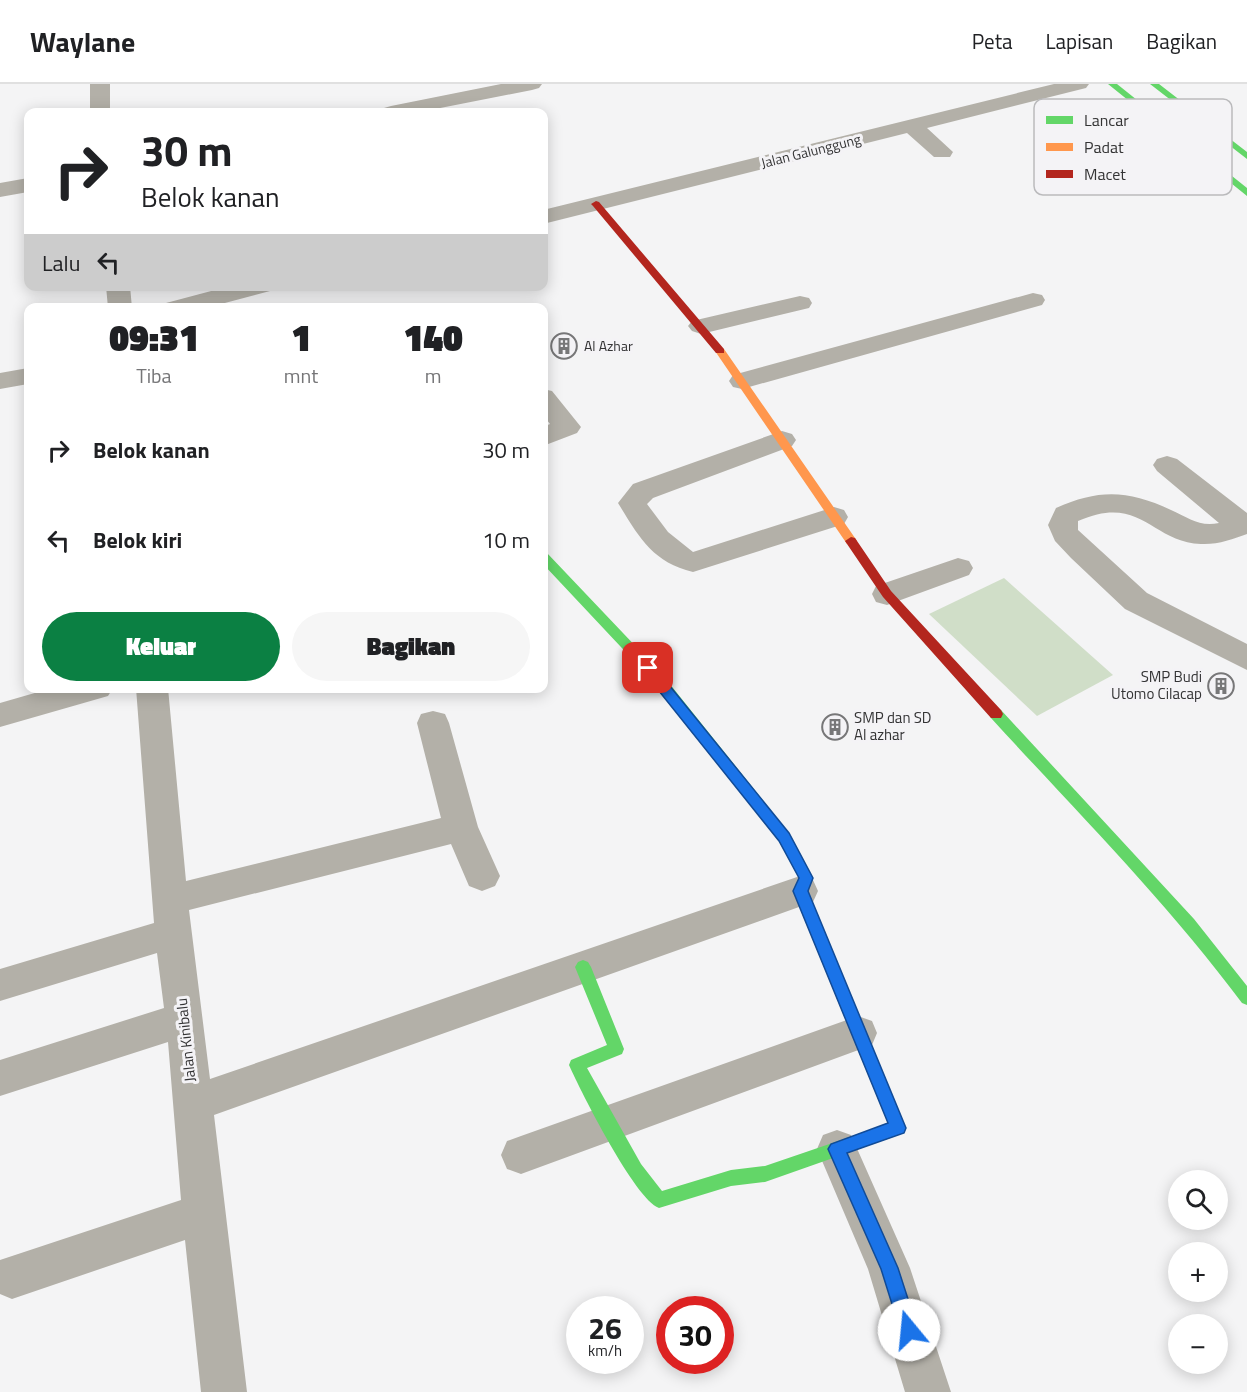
<!DOCTYPE html>
<html lang="id">
<head>
<meta charset="utf-8">
<style>
  :root { --surface:#fff; --page:#f6f6f6; --text:#202124; --muted:#757577; --line:#e0e0e0; --accent:#0b8043 }
  body { margin:0; font-family:"Titillium Web",sans-serif; background:var(--page); color:var(--text); height:100vh; display:flex; flex-direction:column; font-size:22px; white-space:nowrap }
  * { box-sizing:border-box; margin:0 }
  p { font-size:20px; color:var(--muted) }
  .icon { flex:none; width:33px; height:33px; fill:none; stroke:currentColor; stroke-width:2; stroke-linecap:round; stroke-linejoin:round }
  .map { position:relative; flex:1; overflow:hidden }
  .drawer { position:absolute; left:24px; top:219px; width:524px; height:390px; display:flex; flex-direction:column; background:var(--surface); border-radius:12px; box-shadow:0 3px 15px #0003 }
  .drawer>* { flex:none }
  .banner { position:absolute; left:24px; top:24px; width:524px; height:183px; border-radius:12px; box-shadow:0 3px 15px #0003; background:#fff; color:var(--text); overflow:hidden }
  .tools { position:absolute; left:1168px; top:1086px; display:grid; gap:12px }
  .tools a { display:grid; place-items:center; width:60px; height:60px; border-radius:50%; background:var(--surface); box-shadow:0 3px 15px #0003; font-size:30px }
  .speed { position:absolute; left:566px; top:1212px; display:flex; gap:12px; font-size:30px; font-weight:700; text-align:center }
  .speed>* { display:grid; place-content:center; width:78px; height:78px; border-radius:50%; background:var(--surface); box-shadow:0 3px 15px #0003; line-height:1 }
  .speed small { font-size:15px; font-weight:400 }
  .speed .limit { border:9px solid #d22; background:#fff; color:#111 }
  .pin { position:absolute; display:grid; place-items:center; width:51px; height:51px; color:#fff; margin:-26px; border-radius:12px; box-shadow:0 3px 9px #0006 }
  .me { position:absolute; width:66px; margin:-33px; rotate:343deg; stroke-linejoin:round; filter:drop-shadow(0 0 4px #0008) }
  .turn { display:flex; align-items:center; gap:21px; height:126px; padding:0 18px; font-size:27px }
  .turn .icon { width:78px; height:78px; stroke-width:2.5 }
  .turn b { display:block; font-size:42px; line-height:51px }
  .then { display:flex; align-items:center; height:57px; padding:0 18px; background:#0003; gap:12px; font-size:22px }
  .eta { display:flex; justify-content:space-evenly; align-items:center; height:102px; text-align:center }
  .eta b { font-size:36px; font-weight:800; line-height:42px }
  .cta { display:flex; gap:12px; margin-top:auto; padding:12px 18px }
  .cta a { flex:1; height:69px; border-radius:36px; background:var(--accent); color:#fff; font-size:24px; font-weight:800; line-height:69px; text-align:center }
  .cta a+a { background:var(--page); color:var(--text) }
  ul { padding:0; list-style:none }
  li { display:flex; align-items:center; gap:18px; height:90px; padding:0 18px }
  li div { flex:1 }
  li b { display:block; font-size:22px }
  li em { font-style:normal }
  header { display:flex; align-items:center; gap:36px; box-sizing:border-box; height:84px; padding:0 30px; background:var(--surface); border-bottom:2px solid var(--line) }
  header strong { font-size:28px }
  nav { display:flex; gap:33px; margin-inline-start:auto; font-size:21px }
  .map>svg:first-child { display:block }
  .green { fill:#d0dec8 }
  .lines { fill:none; stroke-linecap:round; stroke-linejoin:round }
  .street { fill:#b3b0a8; fill-rule:evenodd }
  .fast { fill:#63d668; fill-rule:evenodd }
  .slow { fill:#ff974d; fill-rule:evenodd }
  .jam { fill:#b3261e; fill-rule:evenodd }
  .route { fill:#1a73e8; stroke:#114b97; stroke-width:1.5 }
  .labels { text-anchor:middle; stroke-width:6; stroke-linejoin:round; paint-order:stroke }
  .far-street-label { font-size:14px; fill:#343435; stroke:#f4f3f6 }
  .far-poi-label { font-size:14px; fill:#343435; stroke:#f4f3f6; text-anchor:start }
  .poi-label { font-size:15px; fill:#343435; stroke:#f4f3f6; text-anchor:end }
  .street-label { font-size:15px; fill:#343435; stroke:#f4f3f6 }
  .key { fill:#f4f3f6; stroke:#bababc; stroke-width:1.5 }
  .key-label { font-size:16px; fill:#343435 }
</style>
</head>
<body>
<header>
<strong>Waylane</strong>
<nav><a>Peta</a><a>Lapisan</a><a>Bagikan</a></nav>
</header>
<div class="map">
<svg width="1247" height="1308" viewBox="0 0 1247 1308">
  <rect width="100%" height="100%" fill="#f4f4f5"/>
  <path class="green" d="M 1004,494 L 1113,591 L 1037,632 L 929,530 Z"/>
  <g class="lines">
    <path class="street" d="M 90,0 L 110,0 L 110,28 L 90,28 Z
      M 501,0 L 542,0 L 539,4 L 532,6 L 420,28 L 380,28 L 384,24 L 391,22 Z
      M 1054,0 L 1089,0 L 1086,4 L 927,44 L 953,68 L 950,73 L 934,73 L 907,49 L 543,140 L 543,126 Z
      M 1212,75 L 1220,77 L 1223,82 L 1220,87 L 1139,106 L 1131,104 L 1128,99 L 1131,94 Z
      M 28,94 L 28,108 L 0,113 L 0,99 Z
      M 106,202 L 130,202 L 132,224 L 108,224 Z
      M 230,202 L 273,202 L 270,207 L 206,224 L 163,224 L 166,219 Z
      M 1033,209 L 1042,211 L 1045,216 L 1042,221 L 742,305 L 733,303 L 729,297 L 733,291 Z
      M 800,212 L 809,214 L 812,219 L 809,224 L 701,250 L 692,247 L 688,242 L 692,237 Z
      M 28,284 L 28,300 L 0,305 L 0,289 Z
      M 543,305 L 552,307 L 581,343 L 577,349 L 543,362 L 543,343 L 550,340 L 543,331 Z
      M 782,347 L 792,350 L 796,356 L 792,362 L 653,414 L 647,420 L 668,448 L 693,468 L 834,423 L 844,426 L 848,433 L 844,440 L 693,488 C 652,478 639,453 618,419 L 633,400 Z
      M 1167,372 L 1177,375 L 1247,429 L 1247,450 C 1233,455 1217,461 1201,460 C 1151,458 1141,409 1078,437 L 1078,446 L 1147,509 L 1247,560 L 1247,586 L 1125,525 L 1071,474 L 1055,457 L 1048,441 L 1056,424 C 1099,405 1128,406 1171,426 C 1189,434 1199,443 1219,439 L 1157,387 L 1153,381 L 1157,375 Z
      M 958,474 L 969,477 L 973,484 L 969,491 L 887,521 L 876,518 L 872,510 L 876,502 Z
      M 52,604 L 113,604 L 108,612 L 0,643 L 0,619 Z
      M 136,604 L 168,604 L 186,797 L 441,734 L 417,639 L 421,630 L 433,627 L 445,630 L 449,639 L 478,743 L 500,792 L 495,802 L 482,807 L 469,802 L 451,760 L 189,826 L 210,995 L 800,792 L 813,796 L 818,807 L 813,818 L 214,1031 L 247,1308 L 201,1308 L 185,1156 L 12,1215 L 0,1210 L 0,1176 L 181,1116 L 168,958 L 0,1012 L 0,976 L 164,924 L 157,869 L 0,917 L 0,885 L 154,839 Z
      M 858,932 L 872,937 L 877,949 L 872,961 L 521,1090 L 507,1085 L 501,1071 L 507,1057 L 521,1052 Z
      M 837,1046 L 851,1051 L 910,1184 L 951,1308 L 905,1308 L 868,1185 L 817,1065 L 823,1051 Z"/>
    <path class="fast" d="M 1108,0 L 1117,0 L 1247,104 L 1247,112 Z
      M 1150,0 L 1159,0 L 1247,68 L 1247,75 Z
      M 543,468 L 547,469 L 661,589 L 789,749 L 813,794 L 807,807 L 815,827 L 813,831 L 808,833 L 803,831 L 793,807 L 799,794 L 779,757 L 651,595 L 543,480 Z
      M 996,625 L 1001,626 L 1194,835 L 1247,902 L 1247,921 L 1242,919 C 1166,817 1076,727 991,634 L 989,630 L 991,626 Z
      M 583,876 L 588,878 L 591,883 L 624,965 L 622,970 L 587,984 L 641,1080 L 662,1107 L 731,1086 L 765,1082 L 888,1040 L 889,1032 L 895,1029 L 901,1032 L 906,1044 L 904,1049 L 765,1098 L 731,1102 L 659,1124 C 635,1115 581,1008 569,981 L 571,976 L 607,961 L 575,883 L 578,878 Z"/>
    <path class="slow" d="M 720,264 L 724,265 L 855,454 L 857,457 L 855,460 L 847,460 L 715,267 Z
      M 808,821 L 813,823 L 815,827 L 903,1037 L 901,1042 L 895,1045 L 889,1042 L 887,1037 L 801,827 L 803,823 Z"/>
    <path class="jam" d="M 596,117 L 599,118 L 724,265 L 724,269 L 716,269 L 593,122 L 591,120 Z
      M 851,453 L 855,454 L 891,507 L 1001,626 L 1003,630 L 1001,634 L 991,634 L 883,513 L 845,457 Z"/>
  </g>
  <path class="route" d="M 648,579 L 652,580 L 789,749 L 813,794 L 808,807 L 906,1044 L 904,1049 L 847,1069 L 898,1184 L 918,1246 L 915,1252 L 909,1255 L 902,1252 L 881,1185 L 828,1065 L 831,1060 L 888,1039 L 793,807 L 799,794 L 779,757 L 643,587 L 641,584 Z"/>
  <defs>
    <g id="building-ring" transform="scale(1.35)"><circle r="9.5" fill="#f4f3f6" stroke="#777778" stroke-width="1.5"/><path d="M-4-6H4V6H1V3H-1V6H-4ZM-2.5-4.3h1.7v1.8h-1.7ZM.8-4.3h1.7v1.8H.8ZM-2.5-1h1.7V.8h-1.7ZM.8-1h1.7V.8H.8Z" fill="#777778"/></g>
  </defs>
  <g fill-rule="evenodd">
    <use href="#building-ring" x="564" y="262"/>
    <use href="#building-ring" x="1221" y="602"/>
    <use href="#building-ring" x="835" y="643"/>
  </g>
  <g class="labels">
    <g class="far-street-label">
      <text transform="translate(811 67) rotate(-14)" y="5">Jalan Galunggung</text>
    </g>
    <g class="far-poi-label">
      <text x="584" y="267">Al Azhar</text>
    </g>
    <g class="poi-label">
      <text x="1202" y="598">SMP Budi<tspan x="1202" dy="17">Utomo Cilacap</tspan></text>
      <text x="854" y="639" text-anchor="start">SMP dan SD<tspan x="854" dy="17">Al azhar</tspan></text>
    </g>
    <g class="street-label">
      <text transform="translate(186 956) rotate(-96)" y="5">Jalan Kinibalu</text>
    </g>
  </g>
  <rect x="1034" y="15" width="198" height="96" rx="9" class="key"/>
  <rect x="1046" y="32" width="27" height="8" fill="#63d668"/>
  <rect x="1046" y="59" width="27" height="8" fill="#ff974d"/>
  <rect x="1046" y="86" width="27" height="8" fill="#b3261e"/>
  <g class="key-label">
    <text x="1084" y="42">Lancar</text>
    <text x="1084" y="69">Padat</text>
    <text x="1084" y="96">Macet</text>
  </g>
</svg>
<div class="tools">
<a><svg class="icon" aria-label="search" viewBox="0 0 24 24"><circle cx="10" cy="10" r="6"/><path d="M15 15l6 6"/></svg></a>
<a>+</a>
<a>−</a>
</div>
<div class="speed"><div>26<small>km/h</small></div><div class="limit">30</div></div>
<div class="pin" style="left:648px;top:584px;background:#d93025"><svg class="icon" aria-label="arrive" viewBox="0 0 24 24"><path d="M6 21V4h12l-3 4 3 4H6"/></svg></div>
<svg class="me" style="left:909px;top:1246px" viewBox="-20 -20 40 40"><circle r="19" fill="#fff"/><path d="M0-13L10 11 0 6-10 11z" fill="#1a73e8"/></svg>
<div class="banner">
<div class="turn"><svg class="icon" aria-label="right" viewBox="0 0 24 24"><path d="M7 20v-9h11M14 6l5 5-5 5"/></svg><div><b>30 m</b>Belok kanan</div></div>
<div class="then">Lalu<svg class="icon" aria-label="left" viewBox="0 0 24 24"><path d="M17 20v-9H6M10 6l-5 5 5 5"/></svg></div>
</div>
<section class="drawer">
<div class="eta">
<div><b>09:31</b><p>Tiba</p></div>
<div><b>1</b><p>mnt</p></div>
<div><b>140</b><p>m</p></div>
</div>
<ul>
<li><svg class="icon" aria-label="right" viewBox="0 0 24 24"><path d="M7 20v-9h11M14 6l5 5-5 5"/></svg><div><b>Belok kanan</b></div><em>30 m</em></li>
<li><svg class="icon" aria-label="left" viewBox="0 0 24 24"><path d="M17 20v-9H6M10 6l-5 5 5 5"/></svg><div><b>Belok kiri</b></div><em>10 m</em></li>
</ul>
<div class="cta"><a>Keluar</a><a>Bagikan</a></div>
</section>
</div>
</body>
</html>
